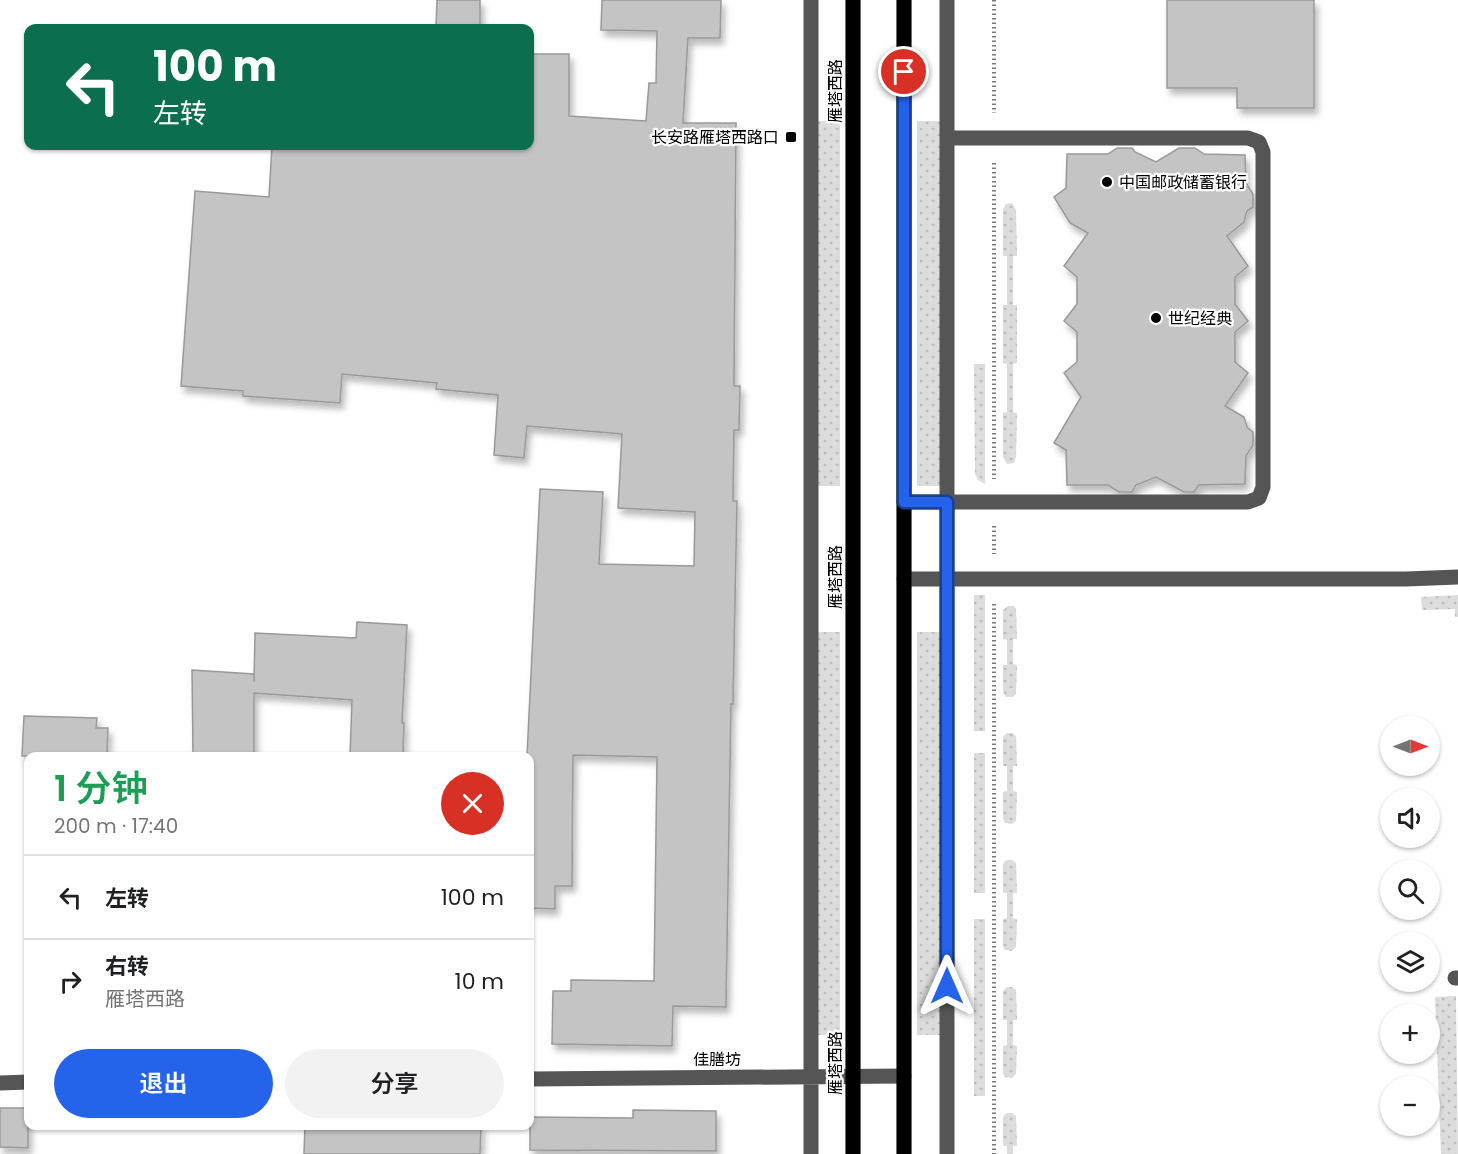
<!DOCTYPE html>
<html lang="zh">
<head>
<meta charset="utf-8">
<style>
  :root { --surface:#fff; --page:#f2f2f2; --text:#202124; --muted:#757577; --line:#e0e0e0; --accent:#2563eb }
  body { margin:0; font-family:Poppins,"Noto Sans SC",sans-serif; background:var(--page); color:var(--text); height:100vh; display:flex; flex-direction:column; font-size:22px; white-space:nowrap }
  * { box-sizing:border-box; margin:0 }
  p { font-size:20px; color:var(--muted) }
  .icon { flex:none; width:33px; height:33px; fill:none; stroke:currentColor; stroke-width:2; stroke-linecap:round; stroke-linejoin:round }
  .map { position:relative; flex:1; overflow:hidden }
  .details { position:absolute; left:24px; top:752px; width:510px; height:378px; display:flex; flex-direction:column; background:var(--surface); border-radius:12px; box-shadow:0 2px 4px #0004 }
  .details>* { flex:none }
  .guide { position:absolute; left:24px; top:24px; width:510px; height:126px; border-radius:12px; box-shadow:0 2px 4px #0004; background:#0b6e4f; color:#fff; overflow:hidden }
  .needle { width:39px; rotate:90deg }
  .buttons { position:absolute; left:1380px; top:716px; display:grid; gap:12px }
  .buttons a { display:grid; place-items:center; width:60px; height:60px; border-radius:50%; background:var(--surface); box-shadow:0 2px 4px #0004; font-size:30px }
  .pin { position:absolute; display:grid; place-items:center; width:51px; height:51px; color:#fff; margin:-26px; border:3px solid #fff; border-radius:50%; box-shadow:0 2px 6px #0007 }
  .me { position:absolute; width:66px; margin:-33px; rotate:0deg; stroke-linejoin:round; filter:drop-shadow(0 0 4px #0008) }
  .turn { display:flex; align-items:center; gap:21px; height:126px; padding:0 30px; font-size:27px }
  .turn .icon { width:78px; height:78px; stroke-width:2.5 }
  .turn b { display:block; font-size:42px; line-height:51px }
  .round { display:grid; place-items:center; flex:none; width:63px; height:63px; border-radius:32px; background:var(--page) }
  .headline { display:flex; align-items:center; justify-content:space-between; height:102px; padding:0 30px }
  h1 { font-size:36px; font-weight:600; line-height:45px; color:#1e9e55 }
  .cta { display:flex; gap:12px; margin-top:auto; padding:12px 30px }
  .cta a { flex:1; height:69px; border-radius:36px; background:var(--accent); color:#fff; font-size:24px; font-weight:600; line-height:69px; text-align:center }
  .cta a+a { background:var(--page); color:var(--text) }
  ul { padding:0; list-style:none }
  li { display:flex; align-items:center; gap:18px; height:84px; padding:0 30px; border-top:2px solid var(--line) }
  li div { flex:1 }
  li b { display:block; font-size:22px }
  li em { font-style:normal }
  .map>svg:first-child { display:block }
  .grass { fill:url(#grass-dots) }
  .building { fill:#c4c4c4; stroke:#999; stroke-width:1.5; filter:url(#shadow) }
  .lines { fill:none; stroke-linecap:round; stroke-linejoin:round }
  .major-casing { stroke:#dbdbdb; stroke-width:16 }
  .path { stroke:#777; stroke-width:4; stroke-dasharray:1.5 3; stroke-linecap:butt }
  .minor { stroke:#555; stroke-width:15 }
  .major { stroke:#000; stroke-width:15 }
  .route-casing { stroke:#184099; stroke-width:15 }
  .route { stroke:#2563eb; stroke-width:10 }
  .poi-dot { fill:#000; stroke:#fff; stroke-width:2 }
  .labels { text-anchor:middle; stroke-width:4.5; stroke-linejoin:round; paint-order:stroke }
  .street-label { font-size:16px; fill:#000; stroke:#fff }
  .poi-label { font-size:16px; fill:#000; stroke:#fff; text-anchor:start }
</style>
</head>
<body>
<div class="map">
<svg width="1458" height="1154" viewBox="0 0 1458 1154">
  <defs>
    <pattern id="grass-dots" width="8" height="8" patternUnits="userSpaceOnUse" patternTransform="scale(1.5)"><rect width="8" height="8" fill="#dcdcdc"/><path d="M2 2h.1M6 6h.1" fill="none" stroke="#bbb" stroke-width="1.8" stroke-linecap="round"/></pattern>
    <filter id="shadow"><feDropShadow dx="3.5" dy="6" stdDeviation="3" flood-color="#0004"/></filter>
  </defs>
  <rect width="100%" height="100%" fill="#fff"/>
  <path class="grass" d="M 818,121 L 840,121 L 840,486 L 818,486 Z
    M 917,121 L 940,121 L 940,486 L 917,486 Z
    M 1012,203 L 1016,210 L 1017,256 L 1013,256 L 1013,305 L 1017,305 L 1017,363 L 1013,364 L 1013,412 L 1017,413 L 1016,457 L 1014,463 L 1007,464 L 1003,457 L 1003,413 L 1007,412 L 1007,364 L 1003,363 L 1003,305 L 1007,305 L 1007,256 L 1003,256 L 1003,210 L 1006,204 Z
    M 974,364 L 985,364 L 985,484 L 978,480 L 975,474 Z
    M 974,595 L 985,595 L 985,731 L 974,731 Z
    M 1458,595 L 1458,617 L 1455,617 L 1455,609 L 1422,610 L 1421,597 Z
    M 1008,606 L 1014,606 L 1016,609 L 1017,639 L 1013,639 L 1013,664 L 1017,665 L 1016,694 L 1013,697 L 1006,697 L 1003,692 L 1003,665 L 1007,665 L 1007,640 L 1003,639 L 1003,610 Z
    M 818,632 L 840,632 L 840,1035 L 818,1035 Z
    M 917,632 L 940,632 L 940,1035 L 917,1035 Z
    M 1007,733 L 1012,733 L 1016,736 L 1017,766 L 1013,766 L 1013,791 L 1017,792 L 1016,821 L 1012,824 L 1005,823 L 1003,819 L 1003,792 L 1007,791 L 1007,766 L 1003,766 L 1003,737 Z
    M 974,753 L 985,753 L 985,893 L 974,893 Z
    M 1007,860 L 1012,860 L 1016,863 L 1017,893 L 1013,893 L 1013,918 L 1017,919 L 1016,947 L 1012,951 L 1005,950 L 1003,946 L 1003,919 L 1007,918 L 1007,893 L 1003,893 L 1003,864 Z
    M 974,919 L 985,919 L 985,1096 L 974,1096 Z
    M 1007,987 L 1012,987 L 1016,990 L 1017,1020 L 1013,1020 L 1013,1045 L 1017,1046 L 1016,1074 L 1012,1078 L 1005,1077 L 1003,1073 L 1003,1046 L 1007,1045 L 1007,1020 L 1003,1020 L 1003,991 Z
    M 1456,996 L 1458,1154 L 1441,1154 L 1435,997 Z
    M 1007,1113 L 1012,1113 L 1016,1116 L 1017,1146 L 1013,1146 L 1013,1154 L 1007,1154 L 1007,1146 L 1003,1146 L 1003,1117 Z"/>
  <path class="building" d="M 437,0 L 480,0 L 480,28 L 436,28 Z
    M 602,0 L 721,0 L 720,38 L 688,38 L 683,123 L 736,123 L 734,386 L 740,386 L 739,430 L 734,430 L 733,501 L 737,501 L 733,704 L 731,704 L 726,1007 L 673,1006 L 672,1046 L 552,1044 L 553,991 L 571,991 L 571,980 L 654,981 L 657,757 L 573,755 L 572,886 L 555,886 L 555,909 L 530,908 L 530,756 L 527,756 L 540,489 L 603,492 L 599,564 L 694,566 L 695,512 L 618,508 L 622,434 L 527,426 L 524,458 L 494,455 L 498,395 L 436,389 L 437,383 L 342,374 L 340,403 L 243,396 L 243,391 L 181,386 L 195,191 L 269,197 L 272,146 L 530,146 L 530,54 L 569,54 L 569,116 L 646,121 L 649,83 L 656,83 L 657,31 L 601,30 Z
    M 1167,0 L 1314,0 L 1314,108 L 1237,108 L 1237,88 L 1167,88 Z
    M 1117,148 L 1132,148 L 1135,152 L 1156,162 L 1179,148 L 1195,148 L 1204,154 L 1245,155 L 1246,183 L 1253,194 L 1253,207 L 1247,211 L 1244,222 L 1227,236 L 1248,266 L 1235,277 L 1235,304 L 1248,321 L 1235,332 L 1235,362 L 1248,373 L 1225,406 L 1244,417 L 1247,427 L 1253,432 L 1253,445 L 1246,456 L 1245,484 L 1199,485 L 1194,492 L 1184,492 L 1156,477 L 1136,485 L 1132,492 L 1119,492 L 1108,485 L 1067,485 L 1066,450 L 1054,443 L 1081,397 L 1064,373 L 1077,362 L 1077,332 L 1064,321 L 1077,304 L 1077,277 L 1064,266 L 1088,233 L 1070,223 L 1054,197 L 1066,188 L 1067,154 L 1108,154 Z
    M 357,622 L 407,625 L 402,723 L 404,723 L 403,756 L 350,756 L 352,700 L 254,693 L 254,756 L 193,756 L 192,670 L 254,674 L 254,682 L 255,633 L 356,638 Z
    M 24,716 L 97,718 L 96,728 L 108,728 L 107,756 L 22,756 Z
    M 0,1108 L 28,1108 L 28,1148 L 0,1147 Z
    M 633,1110 L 716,1111 L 716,1151 L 530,1150 L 530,1117 L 633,1118 Z
    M 305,1125 L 481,1125 L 480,1154 L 304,1154 Z"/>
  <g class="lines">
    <g class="major-casing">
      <path id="major" d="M 853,0 L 853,1154
        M 904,0 L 904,1154"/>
    </g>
    <path class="path" d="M 994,0 L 994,113
      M 994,163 L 994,479
      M 994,526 L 994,554
      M 994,604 L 994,1154"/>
    <path class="minor" d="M 811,0 L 811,1154
      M 947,0 L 947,1154
      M 904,502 L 1248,502 L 1259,498 L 1263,487 L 1263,152 L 1259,142 L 1248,138 L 947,138
      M 904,579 L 1406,579 L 1458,577
      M 1455,978 L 1458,978
      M 530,1079 L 904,1076
      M 0,1083 L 28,1082"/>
    <use href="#major" class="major"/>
  </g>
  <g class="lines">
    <g class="route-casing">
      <path id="route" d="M 904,72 L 904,502 L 947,502 L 947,986"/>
    </g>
    <use href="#route" class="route"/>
  </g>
  <g class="poi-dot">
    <rect x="785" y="131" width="12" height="12" rx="3"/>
    <circle cx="1107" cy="182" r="6"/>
    <circle cx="1156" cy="318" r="6"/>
  </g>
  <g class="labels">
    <g class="street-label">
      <text transform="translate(835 91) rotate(-90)" y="6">雁塔西路</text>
      <text transform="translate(835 577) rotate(-90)" y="6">雁塔西路</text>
      <text x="717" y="1065">佳膳坊</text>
      <text transform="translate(835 1063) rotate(-90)" y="6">雁塔西路</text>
    </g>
    <g class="poi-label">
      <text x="779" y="143" text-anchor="end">长安路雁塔西路口</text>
      <text x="1119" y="188">中国邮政储蓄银行</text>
      <text x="1168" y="324">世纪经典</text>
    </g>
  </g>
</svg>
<div class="buttons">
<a><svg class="needle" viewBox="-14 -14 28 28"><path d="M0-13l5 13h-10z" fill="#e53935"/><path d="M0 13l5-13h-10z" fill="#757577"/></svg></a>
<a><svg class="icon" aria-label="sound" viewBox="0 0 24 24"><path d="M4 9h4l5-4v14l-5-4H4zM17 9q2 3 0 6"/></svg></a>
<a><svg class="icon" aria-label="search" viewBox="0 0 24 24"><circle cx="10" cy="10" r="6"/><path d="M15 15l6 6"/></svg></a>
<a><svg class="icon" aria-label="layers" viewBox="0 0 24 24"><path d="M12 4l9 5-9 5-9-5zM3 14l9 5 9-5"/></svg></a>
<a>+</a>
<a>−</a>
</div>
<div class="pin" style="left:904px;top:72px;background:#d93025"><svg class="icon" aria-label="arrive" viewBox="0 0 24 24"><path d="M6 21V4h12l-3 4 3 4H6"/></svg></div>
<svg class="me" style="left:947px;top:986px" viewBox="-20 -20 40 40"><path d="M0-17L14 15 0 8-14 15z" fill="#2563eb" stroke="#fff" stroke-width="4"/></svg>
<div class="guide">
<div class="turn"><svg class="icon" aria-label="left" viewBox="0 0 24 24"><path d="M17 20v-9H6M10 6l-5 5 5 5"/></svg><div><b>100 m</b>左转</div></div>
</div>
<section class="details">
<div class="headline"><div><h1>1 分钟</h1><p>200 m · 17:40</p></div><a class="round" style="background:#d93025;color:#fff"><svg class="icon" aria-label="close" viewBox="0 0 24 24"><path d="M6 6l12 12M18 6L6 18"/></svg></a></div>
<ul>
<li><svg class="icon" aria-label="left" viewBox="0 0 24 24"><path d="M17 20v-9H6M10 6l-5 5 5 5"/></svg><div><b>左转</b></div><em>100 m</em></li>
<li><svg class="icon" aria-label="right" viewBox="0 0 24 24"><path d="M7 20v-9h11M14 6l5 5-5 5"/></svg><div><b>右转</b><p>雁塔西路</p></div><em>10 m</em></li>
</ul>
<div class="cta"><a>退出</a><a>分享</a></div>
</section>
</div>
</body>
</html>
